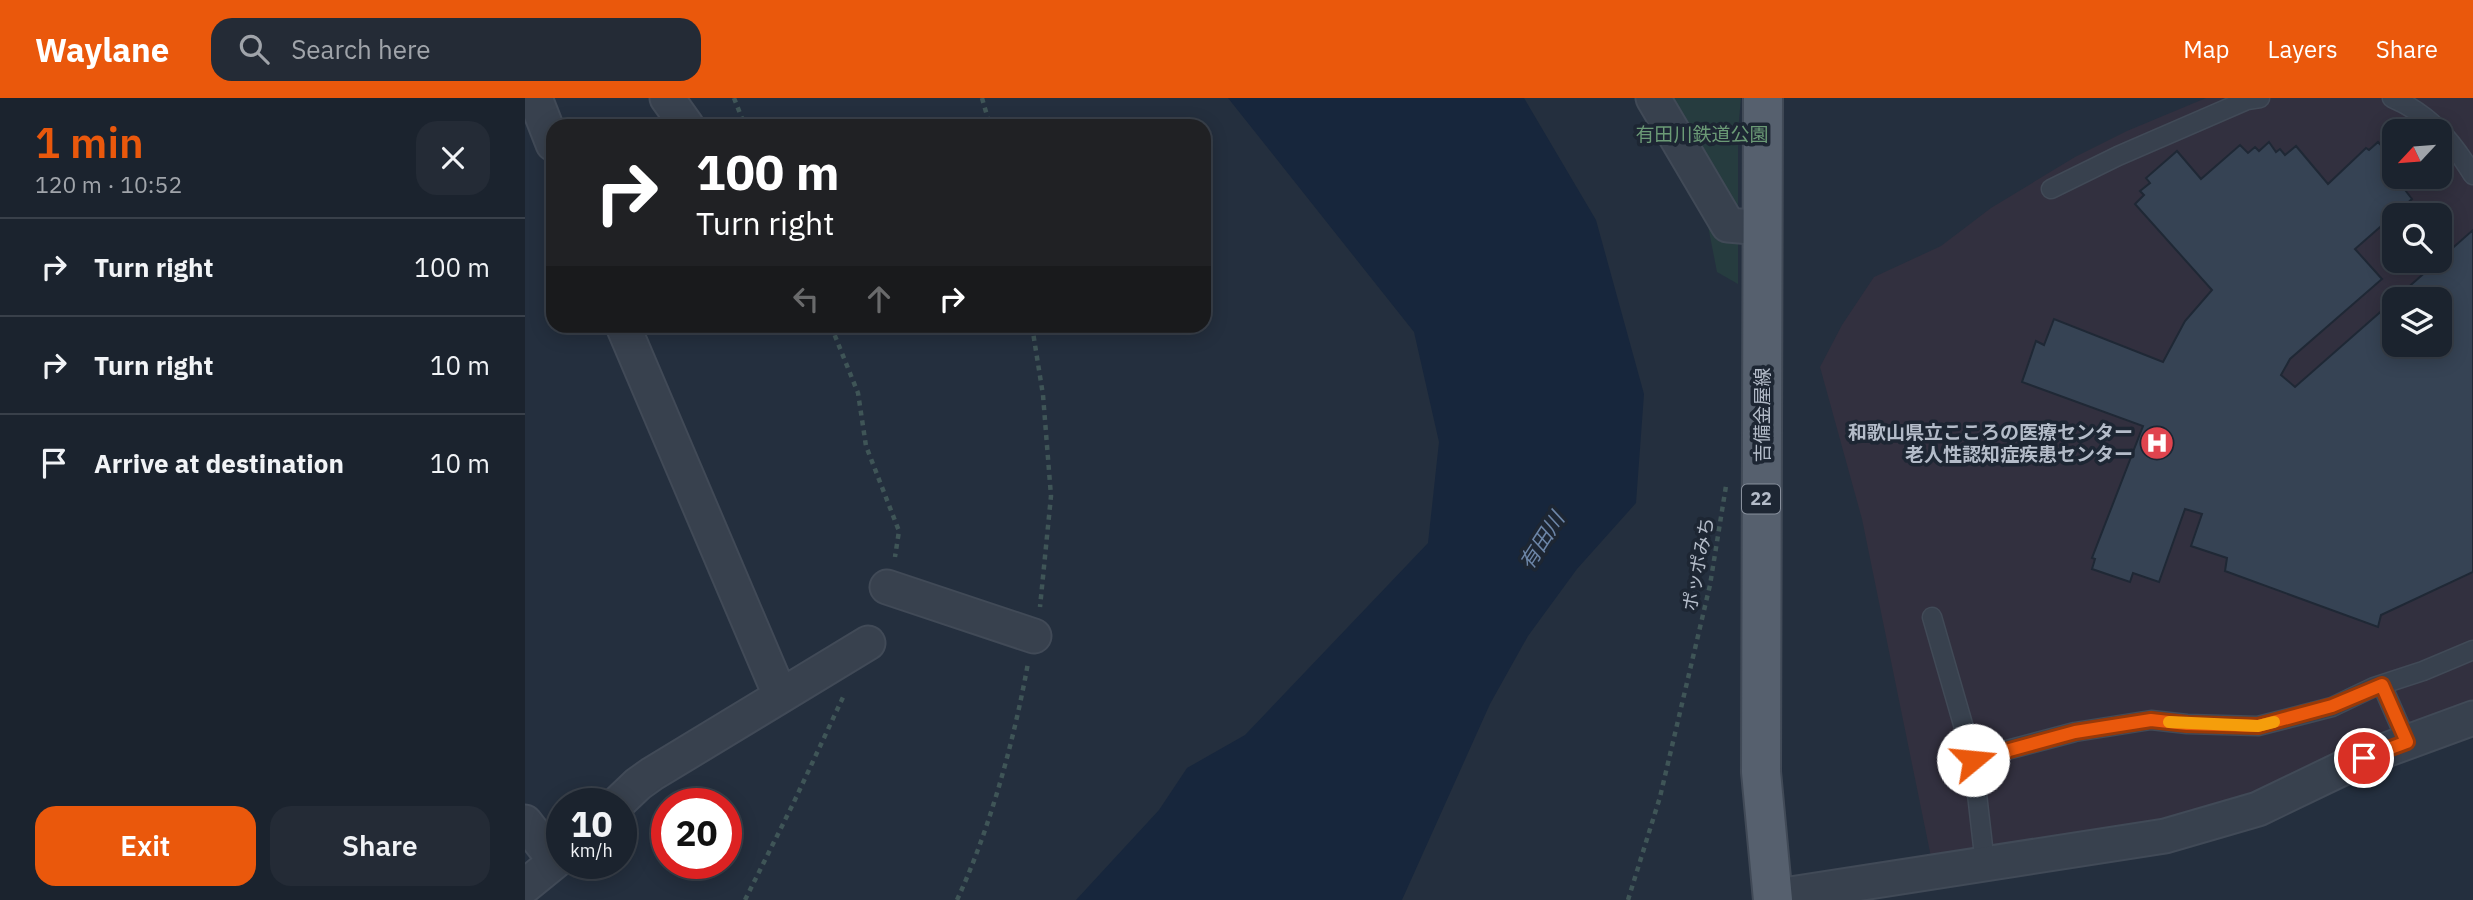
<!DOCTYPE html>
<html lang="en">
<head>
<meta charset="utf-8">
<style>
  :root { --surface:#1b232e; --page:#242b36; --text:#f1f3f6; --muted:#a0a4aa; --line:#39404a; --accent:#ea580c }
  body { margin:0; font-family:"IBM Plex Sans","Noto Sans JP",sans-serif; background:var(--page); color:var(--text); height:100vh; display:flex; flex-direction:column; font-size:26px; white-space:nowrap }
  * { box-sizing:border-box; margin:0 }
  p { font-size:23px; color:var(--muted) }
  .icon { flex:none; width:38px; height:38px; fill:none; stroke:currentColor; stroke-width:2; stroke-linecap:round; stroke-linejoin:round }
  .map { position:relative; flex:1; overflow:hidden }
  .drawer { display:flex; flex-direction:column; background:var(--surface); width:525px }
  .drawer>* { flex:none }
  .guide { position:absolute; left:21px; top:21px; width:665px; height:214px; border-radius:21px; box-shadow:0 4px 18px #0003,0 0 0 2px var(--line); background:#202124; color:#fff; overflow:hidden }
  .needle { width:46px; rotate:244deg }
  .controls { position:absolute; left:1857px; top:21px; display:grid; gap:14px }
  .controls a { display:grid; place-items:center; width:70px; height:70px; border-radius:14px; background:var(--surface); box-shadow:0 4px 18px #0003,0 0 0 2px var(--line); font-size:35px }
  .speed { position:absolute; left:21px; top:690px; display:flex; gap:14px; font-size:35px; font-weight:700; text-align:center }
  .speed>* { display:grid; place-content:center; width:91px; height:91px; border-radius:50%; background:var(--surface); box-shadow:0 4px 18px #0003,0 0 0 2px var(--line); line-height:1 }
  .speed small { font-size:18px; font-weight:400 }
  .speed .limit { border:10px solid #d22; background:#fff; color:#111 }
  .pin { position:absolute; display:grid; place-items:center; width:60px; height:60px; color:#fff; margin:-30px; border:4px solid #fff; border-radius:50%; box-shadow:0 2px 7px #0007 }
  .me { position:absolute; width:77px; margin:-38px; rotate:73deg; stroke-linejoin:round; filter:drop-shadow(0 0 5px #0008) }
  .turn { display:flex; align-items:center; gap:24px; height:147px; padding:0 35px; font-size:32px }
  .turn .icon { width:91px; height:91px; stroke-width:2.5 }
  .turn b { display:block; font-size:49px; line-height:60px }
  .lanes { display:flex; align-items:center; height:66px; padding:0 35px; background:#0003; justify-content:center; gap:35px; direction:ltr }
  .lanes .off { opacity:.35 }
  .round { display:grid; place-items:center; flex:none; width:74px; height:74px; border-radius:21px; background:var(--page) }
  .overview { display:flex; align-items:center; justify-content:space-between; height:119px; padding:0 35px }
  h1 { font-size:42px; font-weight:600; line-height:52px; color:var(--accent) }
  .button { display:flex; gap:14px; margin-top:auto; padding:14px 35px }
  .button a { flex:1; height:80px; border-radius:21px; background:var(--accent); color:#fff; font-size:28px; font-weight:600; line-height:80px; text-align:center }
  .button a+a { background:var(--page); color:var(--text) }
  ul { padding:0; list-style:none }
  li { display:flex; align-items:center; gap:21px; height:98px; padding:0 35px; border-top:2px solid var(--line) }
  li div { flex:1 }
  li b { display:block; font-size:26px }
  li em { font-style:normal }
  header { display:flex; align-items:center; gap:42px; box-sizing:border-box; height:98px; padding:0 35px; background:var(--accent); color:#fff }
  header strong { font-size:33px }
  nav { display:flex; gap:38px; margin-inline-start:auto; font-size:24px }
  .search { width:490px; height:63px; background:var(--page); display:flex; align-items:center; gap:18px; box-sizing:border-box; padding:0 24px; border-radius:21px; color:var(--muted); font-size:26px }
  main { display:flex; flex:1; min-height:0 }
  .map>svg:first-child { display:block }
  .medical { fill:#32303f; fill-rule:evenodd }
  .green { fill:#263c3f }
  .water { fill:#17263c }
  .building { fill:#364354; stroke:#1f2835; stroke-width:2 }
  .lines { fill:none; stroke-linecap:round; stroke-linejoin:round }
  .lane-casing { stroke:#414a57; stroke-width:21 }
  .street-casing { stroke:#414a57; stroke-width:37 }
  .primary-casing { stroke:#414a57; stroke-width:42 }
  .path { stroke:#3f5557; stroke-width:4.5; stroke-dasharray:5 5; stroke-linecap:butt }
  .lane { stroke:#38414e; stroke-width:18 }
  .street { stroke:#38414e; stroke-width:33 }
  .primary { stroke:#56606e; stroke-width:38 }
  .route-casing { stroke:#983908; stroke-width:18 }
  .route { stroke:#ea580c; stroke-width:12 }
  .slow { stroke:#f59e0b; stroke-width:12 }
  .labels { text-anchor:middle; stroke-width:7; stroke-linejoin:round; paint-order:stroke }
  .shield { fill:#1d2633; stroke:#878f9c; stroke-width:2 }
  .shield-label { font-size:18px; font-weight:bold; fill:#b4bcc9 }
  .park-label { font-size:19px; fill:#6b9a76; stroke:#1d2633 }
  .street-label { font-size:19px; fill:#b4bcc9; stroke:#1d2633 }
  .poi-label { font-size:19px; font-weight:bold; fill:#b4bcc9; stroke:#1d2633; text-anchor:end }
  .water-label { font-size:21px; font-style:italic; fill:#6d86a8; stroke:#1d2633 }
</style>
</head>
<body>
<header>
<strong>Waylane</strong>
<div class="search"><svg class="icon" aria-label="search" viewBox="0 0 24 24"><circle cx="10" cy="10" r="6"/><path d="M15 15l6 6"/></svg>Search here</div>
<nav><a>Map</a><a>Layers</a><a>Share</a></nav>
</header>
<main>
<section class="drawer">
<div class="overview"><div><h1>1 min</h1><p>120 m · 10:52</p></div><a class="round"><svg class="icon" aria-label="close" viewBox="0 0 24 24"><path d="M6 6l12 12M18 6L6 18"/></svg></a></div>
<ul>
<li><svg class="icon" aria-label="right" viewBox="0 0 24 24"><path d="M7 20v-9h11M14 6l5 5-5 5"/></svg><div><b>Turn right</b></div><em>100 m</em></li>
<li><svg class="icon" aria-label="right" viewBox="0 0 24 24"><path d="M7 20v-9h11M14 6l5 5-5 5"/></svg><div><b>Turn right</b></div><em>10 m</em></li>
<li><svg class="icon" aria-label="arrive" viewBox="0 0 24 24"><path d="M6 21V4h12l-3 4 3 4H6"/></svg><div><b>Arrive at destination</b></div><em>10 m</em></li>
</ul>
<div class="button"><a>Exit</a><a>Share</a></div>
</section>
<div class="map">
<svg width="1948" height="802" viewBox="0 0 1948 802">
  <rect width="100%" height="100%" fill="#242f3e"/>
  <path class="medical" d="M 1681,0 L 1948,0 L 1948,610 L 1737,698 L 1649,720 L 1406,759 L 1337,421 L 1295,269 L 1317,227 L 1349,179 L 1416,148 L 1466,110 L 1550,59 L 1602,33 ZM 1869,33 L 1914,33 L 1914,79 L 1869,79 ZM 1869,117 L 1914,117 L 1914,163 L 1869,163 ZM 1869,201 L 1914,201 L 1914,247 L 1869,247 Z"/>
  <path class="green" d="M 1118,0 L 1216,0 L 1213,34 L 1213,186 L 1192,174 L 1183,128 L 1174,107 Z"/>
  <path class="water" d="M 703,0 L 999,0 L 1071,122 L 1119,296 L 1111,405 L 1052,471 L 1003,538 L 965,606 L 877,802 L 551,802 L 634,712 L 662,670 L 720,637 L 903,445 L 914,344 L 889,234 Z"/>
  <path class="building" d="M 1744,44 L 1751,54 L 1755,51 L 1760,57 L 1771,48 L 1803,86 L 1841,50 L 1844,52 L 1853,44 L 1869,61 L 1869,79 L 1886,80 L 1877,88 L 1887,101 L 1830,151 L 1857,181 L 1765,261 L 1756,277 L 1770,289 L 1869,202 L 1869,247 L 1914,247 L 1914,201 L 1870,201 L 1948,132 L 1948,474 L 1856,517 L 1853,529 L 1700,473 L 1702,460 L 1666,448 L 1677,416 L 1660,411 L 1634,484 L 1608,475 L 1605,484 L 1567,471 L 1570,461 L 1567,460 L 1618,328 L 1497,284 L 1511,243 L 1519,247 L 1529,221 L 1638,264 L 1660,223 L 1687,192 L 1610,106 L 1619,97 L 1615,93 L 1625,85 L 1621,80 L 1652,53 L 1676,81 L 1715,47 L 1723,55 L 1730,49 L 1734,53 Z"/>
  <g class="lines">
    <g class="lane-casing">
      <path id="lane" d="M 1867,0 C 1905,16 1927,43 1948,77
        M 1526,91 L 1593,58 L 1722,2 L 1735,0
        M 1407,519 L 1448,661 L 1460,766
        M 1857,587 L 1882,644
        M 1448,661 L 1550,634 L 1626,622 L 1662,626 L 1733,628 L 1807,609 L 1849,589 L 1898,573 L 1948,552"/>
    </g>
    <g class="street-casing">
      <path id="street" d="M 10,0 L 28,46
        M 142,0 L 162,28
        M 1128,0 L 1203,127 L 1238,130
        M 98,228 L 255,597
        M 362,489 L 509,538
        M 93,705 L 113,686 L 127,676 L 343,545
        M 0,724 L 30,763
        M 0,788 L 37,758
        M 1247,799 L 1640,738 L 1733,711 L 1839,660 L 1948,620"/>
    </g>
    <g class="primary-casing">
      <path id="primary" d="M 1238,0 L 1236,674 L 1248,802"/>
    </g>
    <path class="path" d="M 209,0 L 220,28
      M 457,0 L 465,28
      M 306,228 L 333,295 L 341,348 L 374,433 L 370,459
      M 507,228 L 518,297 L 526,398 L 515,509
      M 220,802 L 268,706 L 320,595
      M 432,802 C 465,731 489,643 503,565
      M 1103,802 L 1135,699 L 1185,487 L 1201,388"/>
    <use href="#lane" class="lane"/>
    <use href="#street" class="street"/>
    <use href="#primary" class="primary"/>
  </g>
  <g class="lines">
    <g class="route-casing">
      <path id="route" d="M 1448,662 L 1550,634 L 1626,622 L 1662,626 L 1733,628 L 1807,608 L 1857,587 L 1882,644 L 1839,660"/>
    </g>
    <use href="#route" class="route"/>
    <path class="slow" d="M 1644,624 L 1733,628 L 1749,624"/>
  </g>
  <defs>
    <g id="hospital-disc" transform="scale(1.75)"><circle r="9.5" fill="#e0444e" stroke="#1d2633"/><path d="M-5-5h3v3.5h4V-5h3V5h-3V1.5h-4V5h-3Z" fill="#fff"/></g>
  </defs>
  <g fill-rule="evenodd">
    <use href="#hospital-disc" x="1632" y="345"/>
  </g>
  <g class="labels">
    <rect class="shield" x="1217" y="386.5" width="38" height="29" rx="5"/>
    <g class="shield-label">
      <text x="1236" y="407">22</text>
    </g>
    <g class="park-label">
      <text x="1177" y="43">有田川鉄道公園</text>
    </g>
    <g class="street-label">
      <text transform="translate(1237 317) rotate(-90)" y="7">吉備金屋線</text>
      <text transform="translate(1173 466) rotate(-79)" y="7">ポッポみち</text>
    </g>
    <g class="poi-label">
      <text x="1608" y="341">和歌山県立こころの医療センター<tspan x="1608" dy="22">老人性認知症疾患センター</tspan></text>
    </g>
    <g class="water-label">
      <text transform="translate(1017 443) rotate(-57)" y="7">有田川</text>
    </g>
  </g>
</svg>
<div class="controls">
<a><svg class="needle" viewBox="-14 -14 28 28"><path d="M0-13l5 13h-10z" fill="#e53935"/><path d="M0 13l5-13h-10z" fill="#a0a4aa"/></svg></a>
<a><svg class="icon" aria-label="search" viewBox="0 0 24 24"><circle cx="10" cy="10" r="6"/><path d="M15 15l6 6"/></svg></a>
<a><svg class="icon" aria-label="layers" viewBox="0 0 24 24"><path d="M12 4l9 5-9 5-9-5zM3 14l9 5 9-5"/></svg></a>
</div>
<div class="speed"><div>10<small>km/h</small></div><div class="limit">20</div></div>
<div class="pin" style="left:1839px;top:660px;background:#d93025"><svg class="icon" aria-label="arrive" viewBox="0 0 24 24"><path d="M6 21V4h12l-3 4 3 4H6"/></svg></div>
<svg class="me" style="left:1448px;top:662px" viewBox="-20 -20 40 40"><circle r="19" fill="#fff"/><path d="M0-13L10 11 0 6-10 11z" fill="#ea580c"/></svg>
<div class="guide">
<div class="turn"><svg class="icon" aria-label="right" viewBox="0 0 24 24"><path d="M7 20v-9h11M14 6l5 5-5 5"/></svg><div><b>100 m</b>Turn right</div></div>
<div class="lanes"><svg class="icon off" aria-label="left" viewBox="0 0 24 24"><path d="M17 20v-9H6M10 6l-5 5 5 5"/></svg><svg class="icon off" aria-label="ahead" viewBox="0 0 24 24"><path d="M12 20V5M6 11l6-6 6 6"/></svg><svg class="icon" aria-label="right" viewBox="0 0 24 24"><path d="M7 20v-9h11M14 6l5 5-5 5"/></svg></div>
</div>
</div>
</main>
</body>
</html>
